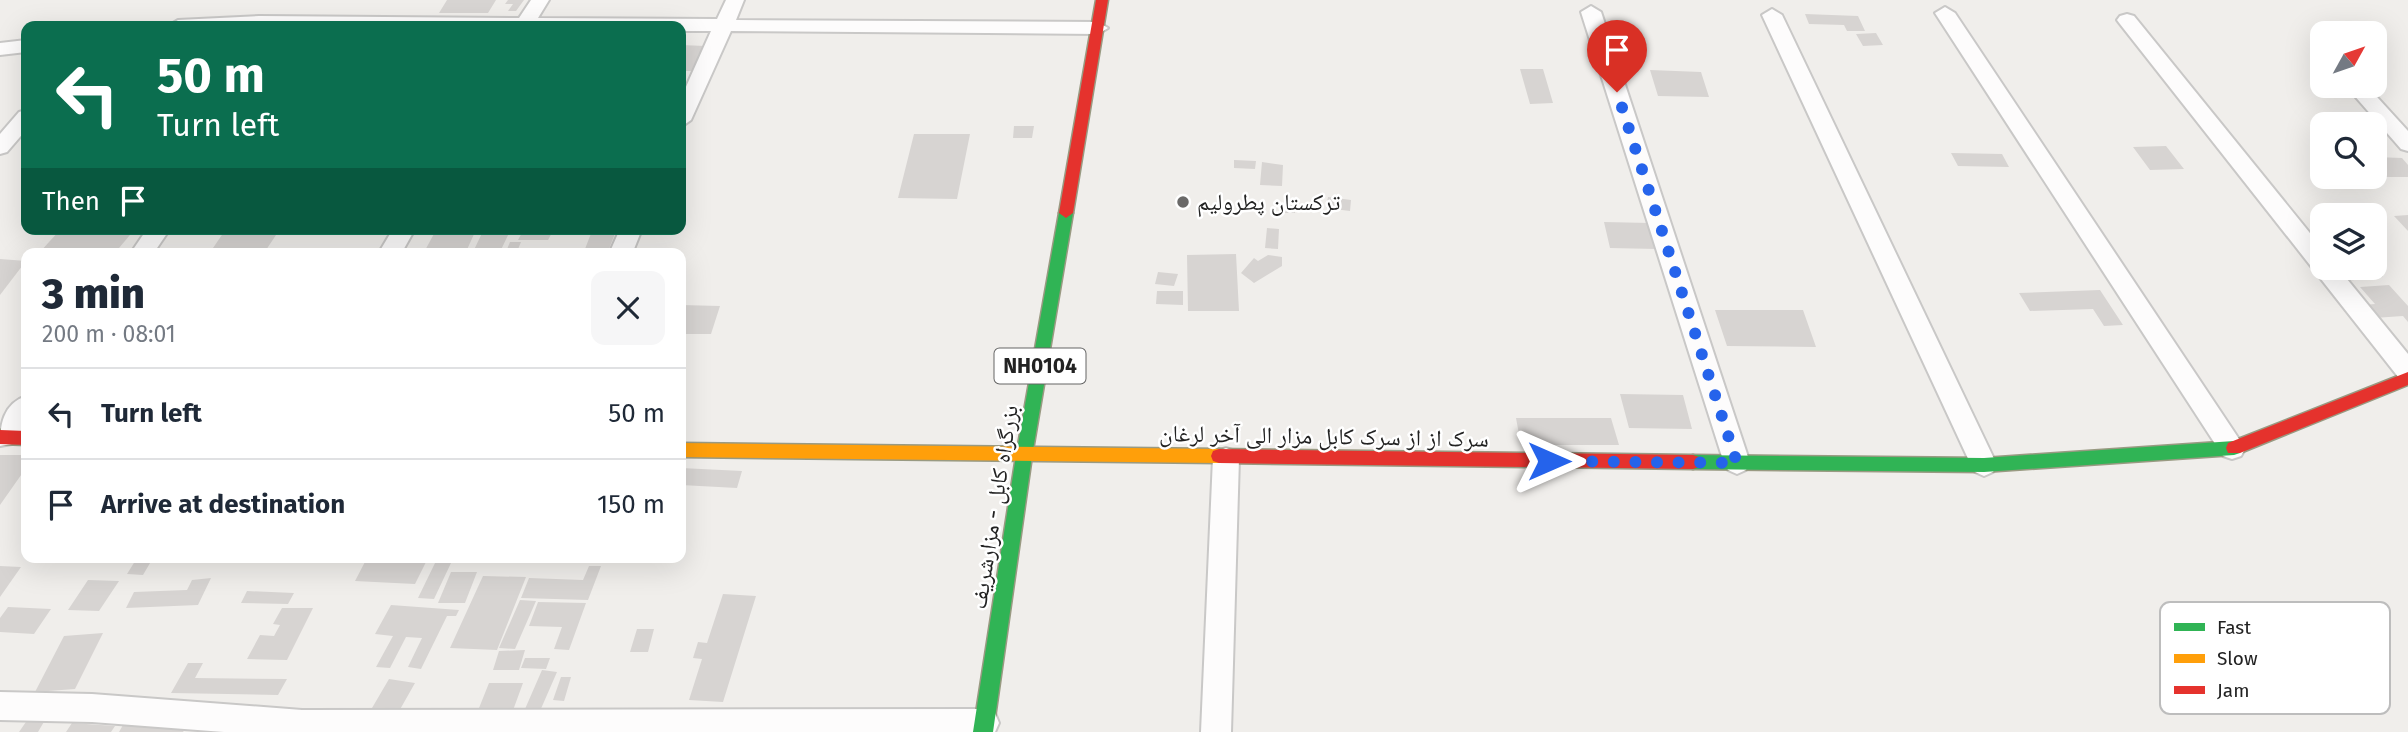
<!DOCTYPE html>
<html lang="en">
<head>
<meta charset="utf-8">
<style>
  :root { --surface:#fff; --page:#f6f6f7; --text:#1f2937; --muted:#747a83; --line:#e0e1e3 }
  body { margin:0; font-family:"Fira Sans","Noto Naskh Arabic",sans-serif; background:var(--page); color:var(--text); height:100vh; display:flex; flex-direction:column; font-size:26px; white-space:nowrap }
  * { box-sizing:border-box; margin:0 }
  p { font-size:23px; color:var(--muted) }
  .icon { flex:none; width:38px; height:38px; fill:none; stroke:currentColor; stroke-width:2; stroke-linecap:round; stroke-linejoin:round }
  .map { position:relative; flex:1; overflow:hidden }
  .details { position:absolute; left:21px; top:248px; width:665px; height:315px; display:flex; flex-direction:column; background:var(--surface); border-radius:14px; box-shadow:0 7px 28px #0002 }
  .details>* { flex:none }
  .guide { position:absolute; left:21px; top:21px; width:665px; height:214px; border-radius:14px; box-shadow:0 7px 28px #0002; background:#0b6e4f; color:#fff; overflow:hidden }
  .needle { width:46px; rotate:50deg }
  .fabs { position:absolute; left:2310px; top:21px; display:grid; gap:14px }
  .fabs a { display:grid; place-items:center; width:77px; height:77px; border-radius:14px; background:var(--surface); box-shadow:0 7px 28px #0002; font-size:35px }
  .pin { position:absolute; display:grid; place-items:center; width:60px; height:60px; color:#fff; margin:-72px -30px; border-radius:50% 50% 50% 0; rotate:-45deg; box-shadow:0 0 7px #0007 }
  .pin .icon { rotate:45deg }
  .me { position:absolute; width:77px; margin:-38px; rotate:90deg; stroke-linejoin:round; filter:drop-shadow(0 0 5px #0008) }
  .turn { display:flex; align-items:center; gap:24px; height:147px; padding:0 21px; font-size:32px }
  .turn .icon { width:91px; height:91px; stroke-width:2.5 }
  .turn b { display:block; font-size:49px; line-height:60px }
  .then { display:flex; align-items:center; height:66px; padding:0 21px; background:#0003; gap:14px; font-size:26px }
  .round { display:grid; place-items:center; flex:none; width:74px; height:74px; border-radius:14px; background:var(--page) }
  .overview { display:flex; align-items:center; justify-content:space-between; height:119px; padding:0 21px }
  h1 { font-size:42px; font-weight:800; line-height:52px }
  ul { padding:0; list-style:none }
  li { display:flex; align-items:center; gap:21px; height:91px; padding:0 21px; border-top:2px solid var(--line) }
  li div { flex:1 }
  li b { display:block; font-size:26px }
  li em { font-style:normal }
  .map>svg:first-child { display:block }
  .building { fill:#d7d4d2 }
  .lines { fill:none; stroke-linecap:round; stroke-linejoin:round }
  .street-casing { stroke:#c9c8c7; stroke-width:4 }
  .fast-casing { stroke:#999a82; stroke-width:3 }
  .slow-casing { stroke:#999a82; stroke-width:3 }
  .jam-casing { stroke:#999a82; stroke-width:3 }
  .street { fill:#fdfcfc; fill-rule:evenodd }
  .fast { fill:#30b455; fill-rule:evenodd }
  .slow { fill:#ff9f0a; fill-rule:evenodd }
  .jam { fill:#e5322d; fill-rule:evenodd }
  .route { stroke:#2563eb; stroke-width:12; stroke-dasharray:0 21.6 }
  .poi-dot { fill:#6a6968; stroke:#fff; stroke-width:2.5 }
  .labels { text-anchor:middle; stroke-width:5; stroke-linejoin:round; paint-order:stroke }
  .shield { fill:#fff; stroke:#646464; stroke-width:2 }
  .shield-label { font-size:21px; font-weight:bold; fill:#222 }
  .poi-label { font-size:23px; fill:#222; stroke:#fff; text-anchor:start }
  .street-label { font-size:23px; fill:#222; stroke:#fff }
  .key { fill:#fff; stroke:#bdbdbd; stroke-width:2 }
  .key-label { font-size:19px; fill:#222 }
</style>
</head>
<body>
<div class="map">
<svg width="2408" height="732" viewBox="0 0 2408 732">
  <rect width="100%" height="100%" fill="#f0eeeb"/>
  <path class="building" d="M 447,0 L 496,0 L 488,13 L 439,13 Z
    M 508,0 L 524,0 L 516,11 L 508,11 L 513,4 L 505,4 Z
    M 1805,14 L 1858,16 L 1865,31 L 1847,31 L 1844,25 L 1809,24 Z
    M 1876,33 L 1883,45 L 1863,46 L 1856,34 Z
    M 681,45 L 705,46 L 693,71 L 681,71 Z
    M 1520,69 L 1543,69 L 1553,103 L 1530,104 Z
    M 1650,70 L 1701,72 L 1709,97 L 1658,96 Z
    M 1014,126 L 1034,126 L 1032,138 L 1013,138 Z
    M 914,134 L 970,134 L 957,199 L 898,198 Z
    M 2166,146 L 2184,169 L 2150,170 L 2133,147 Z
    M 1951,153 L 2002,154 L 2009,167 L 1958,166 Z
    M 2375,157 L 2402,158 L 2408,165 L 2408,177 L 2377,177 Z
    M 1234,160 L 1256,161 L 1255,169 L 1234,168 Z
    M 1262,162 L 1283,165 L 1282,186 L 1260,185 Z
    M 2344,177 L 2363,177 L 2371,187 L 2353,187 Z
    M 1328,197 L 1351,200 L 1350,211 L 1326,208 Z
    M 1280,205 L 1294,205 L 1295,213 L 1281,213 Z
    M 2408,215 L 2408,231 L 2394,216 Z
    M 1604,222 L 1650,223 L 1657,249 L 1610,248 Z
    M 1267,228 L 1279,229 L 1278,249 L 1265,248 Z
    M 61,229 L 135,229 L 114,254 L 38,254 Z
    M 226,229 L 280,229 L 266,250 L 213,248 Z
    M 484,229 L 511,229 L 499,254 L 472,254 Z
    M 524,229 L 554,229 L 548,240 L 518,240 Z
    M 592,231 L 616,231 L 607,254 L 583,254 Z
    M 435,232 L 475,232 L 465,254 L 423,254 Z
    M 510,242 L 521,242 L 516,254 L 505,254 Z
    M 167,249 L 213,252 L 213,254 L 163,254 Z
    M 1236,254 L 1239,311 L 1188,311 L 1187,255 Z
    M 1268,255 L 1282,257 L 1282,266 L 1254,283 L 1241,273 L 1254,258 L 1258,261 Z
    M 0,259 L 26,261 L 0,295 Z
    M 2333,268 L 2352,268 L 2356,271 L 2376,269 L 2383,277 L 2345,281 Z
    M 1158,272 L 1178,274 L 1174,286 L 1155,284 Z
    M 2389,285 L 2408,306 L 2408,322 L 2403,316 L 2374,318 L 2362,305 L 2375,304 L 2360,287 Z
    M 2100,290 L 2123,325 L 2104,326 L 2093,309 L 2030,311 L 2019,293 Z
    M 1157,291 L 1183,291 L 1183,305 L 1156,304 Z
    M 681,305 L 720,306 L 711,334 L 681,334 Z
    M 1715,310 L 1803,310 L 1816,347 L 1727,346 Z
    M 1620,394 L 1683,395 L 1692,429 L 1629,428 Z
    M 1516,418 L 1611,418 L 1619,445 L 1521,445 Z
    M 0,455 L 26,455 L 26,468 L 0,505 Z
    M 681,468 L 742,471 L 737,488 L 681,485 Z
    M 76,558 L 130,558 L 127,563 L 74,561 Z
    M 137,558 L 153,558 L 143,575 L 127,574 Z
    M 367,558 L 428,558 L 415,584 L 355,581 Z
    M 435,563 L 451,563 L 434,599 L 418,598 Z
    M 0,566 L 21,567 L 0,597 Z
    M 589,566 L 601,566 L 588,600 L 521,598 L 529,578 L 583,580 Z
    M 451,572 L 477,572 L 465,603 L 438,603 Z
    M 483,576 L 526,577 L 497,650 L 450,648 Z
    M 211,578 L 198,605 L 126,608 L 134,592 L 187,590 L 192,580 Z
    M 88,580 L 119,581 L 99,611 L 68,610 Z
    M 247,591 L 294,593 L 288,604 L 241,603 Z
    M 723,594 L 756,596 L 723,702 L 689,700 L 702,659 L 693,658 L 698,642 L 707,643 Z
    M 520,600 L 536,601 L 515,649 L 499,648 Z
    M 538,602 L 586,603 L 569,650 L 554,649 L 562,627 L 529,626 Z
    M 391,605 L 459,610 L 456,616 L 447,616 L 421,669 L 408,667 L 422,638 L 406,637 L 390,668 L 376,667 L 393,636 L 375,634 Z
    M 8,607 L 51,609 L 34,634 L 0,632 L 0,618 Z
    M 282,608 L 313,608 L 287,660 L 247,659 L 260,635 L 274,636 L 280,625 L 273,624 Z
    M 637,629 L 654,629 L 648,652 L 630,652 Z
    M 103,633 L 75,689 L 35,692 L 64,636 Z
    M 525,650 L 519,670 L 493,670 L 499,651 Z
    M 525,658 L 550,658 L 546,669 L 521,668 Z
    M 188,663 L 203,663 L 195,678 L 287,679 L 278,695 L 171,693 Z
    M 542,670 L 557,672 L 540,711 L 525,709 Z
    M 561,677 L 571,677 L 564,701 L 553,700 Z
    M 389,679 L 415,683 L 398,713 L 372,708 Z
    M 489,683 L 523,683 L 512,713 L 477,713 Z
    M 28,719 L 45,720 L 38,732 L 19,732 Z
    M 72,723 L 115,726 L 111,732 L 66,732 Z
    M 123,725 L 185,729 L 183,732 L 119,732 Z"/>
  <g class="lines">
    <g class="street-casing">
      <path id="street" d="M 531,0 L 549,0 L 538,18 L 717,19 L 726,0 L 744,0 L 736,20 L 1098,22 L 1108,28 L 1098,34 L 731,31 L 691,120 L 681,127 L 681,98 L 711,31 L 681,31 L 681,26 L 168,26 L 178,20 L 259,16 L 519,18 Z
        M 1591,6 L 1601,12 L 1750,463 L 1746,470 L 1737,474 L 1728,470 L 1724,463 L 1581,12 Z
        M 1945,7 L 1955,13 L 2241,442 L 2245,449 L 2241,456 L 2232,459 L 2223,456 L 1935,13 Z
        M 1772,9 L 1782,15 L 1997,465 L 1993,472 L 1984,476 L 1975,472 L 1971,465 L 1762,15 Z
        M 2127,14 L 2134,16 L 2322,248 L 2322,268 L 2338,268 L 2408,354 L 2408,380 L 2399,378 L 2120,24 L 2117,20 L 2120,16 Z
        M 26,40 L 26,52 L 0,55 L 0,43 Z
        M 2346,86 L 2367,86 L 2408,131 L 2408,151 L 2401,149 Z
        M 26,110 L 26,130 L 7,152 L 0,154 L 0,134 L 19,112 Z
        M 147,229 L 170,229 L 153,254 L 130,254 Z
        M 393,229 L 415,229 L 401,254 L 378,254 Z
        M 620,229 L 642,229 L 632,254 L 609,254 Z
        M 26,396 L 26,425 L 12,444 L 0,446 C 0,425 3,404 26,396 Z
        M 1226,448 L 1235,451 L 1239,458 L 1231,732 L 1201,732 L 1213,458 L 1217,451 Z
        M 0,692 L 92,694 L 302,710 L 984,709 L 995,713 L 999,723 L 995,732 L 224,732 L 92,722 L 0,720 Z"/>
    </g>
    <g class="fast-casing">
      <path id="fast" d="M 1066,208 L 1073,213 L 1032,456 L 993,732 L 973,732 L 1016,456 L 1059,213 Z
        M 2234,441 L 2240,443 L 2242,448 L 2240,453 L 2234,455 L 1984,472 L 1693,469 L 1687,467 L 1685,462 L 1687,457 L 1693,455 L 1984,458 Z"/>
    </g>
    <g class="slow-casing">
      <path id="slow" d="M 681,443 L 1219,449 L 1225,451 L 1227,456 L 1225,461 L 1219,463 L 681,457 Z"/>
    </g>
    <g class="jam-casing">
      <path id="jam" d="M 1096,0 L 1108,0 L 1073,213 L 1066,218 L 1059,213 Z
        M 2408,372 L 2408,385 L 2240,453 L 2228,453 L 2226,448 L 2228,443 Z
        M 0,430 L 26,431 L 26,445 L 0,444 Z
        M 1219,449 L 1693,455 L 1699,457 L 1701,462 L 1699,467 L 1693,469 L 1219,463 L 1213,461 L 1211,456 L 1213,451 Z"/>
    </g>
    <use href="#street" class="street"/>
    <use href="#fast" class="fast"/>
    <use href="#slow" class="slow"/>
    <use href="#jam" class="jam"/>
  </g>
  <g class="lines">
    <path class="route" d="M 1549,461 L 1737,463 L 1617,92"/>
  </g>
  <circle class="poi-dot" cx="1183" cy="202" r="7"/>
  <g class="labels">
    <rect class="shield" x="994.5" y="348.5" width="91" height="35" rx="5"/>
    <g class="shield-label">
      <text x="1040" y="373">NH0104</text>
    </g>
    <g class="poi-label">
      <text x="1197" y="210">ترکستان پطرولیم</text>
    </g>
    <g class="street-label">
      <text transform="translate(1324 436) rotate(1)" y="8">سرک از از سرک کابل مزار الی آخر لرغان</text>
      <text transform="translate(994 507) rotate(-81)" y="8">بزرگراه کابل - مزارشریف</text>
    </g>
  </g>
  <rect x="2160" y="602" width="230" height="112" rx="10" class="key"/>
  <rect x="2174" y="623" width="31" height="8" fill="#30b455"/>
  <rect x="2174" y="654" width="31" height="9" fill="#ff9f0a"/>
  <rect x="2174" y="686" width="31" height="8" fill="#e5322d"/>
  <g class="key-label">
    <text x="2217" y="634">Fast</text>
    <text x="2217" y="665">Slow</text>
    <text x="2217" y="697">Jam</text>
  </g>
</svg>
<div class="fabs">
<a><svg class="needle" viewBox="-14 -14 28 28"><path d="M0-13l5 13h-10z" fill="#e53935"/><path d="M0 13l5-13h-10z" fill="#747a83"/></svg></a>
<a><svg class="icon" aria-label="search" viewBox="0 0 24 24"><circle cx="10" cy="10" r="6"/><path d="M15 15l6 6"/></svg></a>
<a><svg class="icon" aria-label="layers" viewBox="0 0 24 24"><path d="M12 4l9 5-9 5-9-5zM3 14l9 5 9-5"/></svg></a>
</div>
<div class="pin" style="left:1617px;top:92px;background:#d93025"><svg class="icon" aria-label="arrive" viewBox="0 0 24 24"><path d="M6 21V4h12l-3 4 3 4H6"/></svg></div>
<svg class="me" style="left:1549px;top:461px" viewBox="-20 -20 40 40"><path d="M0-17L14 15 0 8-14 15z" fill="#2563eb" stroke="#fff" stroke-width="4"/></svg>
<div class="guide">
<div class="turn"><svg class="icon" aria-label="left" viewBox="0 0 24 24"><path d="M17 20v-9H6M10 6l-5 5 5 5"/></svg><div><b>50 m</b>Turn left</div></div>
<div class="then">Then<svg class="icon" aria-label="arrive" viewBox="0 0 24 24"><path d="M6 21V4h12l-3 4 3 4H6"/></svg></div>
</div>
<section class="details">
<div class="overview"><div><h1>3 min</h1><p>200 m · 08:01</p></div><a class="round"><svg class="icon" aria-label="close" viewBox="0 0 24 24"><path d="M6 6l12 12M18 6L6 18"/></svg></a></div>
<ul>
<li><svg class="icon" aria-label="left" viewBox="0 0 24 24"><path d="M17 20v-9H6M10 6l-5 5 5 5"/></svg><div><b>Turn left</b></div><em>50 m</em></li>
<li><svg class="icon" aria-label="arrive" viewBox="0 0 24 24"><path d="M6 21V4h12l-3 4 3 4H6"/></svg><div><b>Arrive at destination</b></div><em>150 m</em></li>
</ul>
</section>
</div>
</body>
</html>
